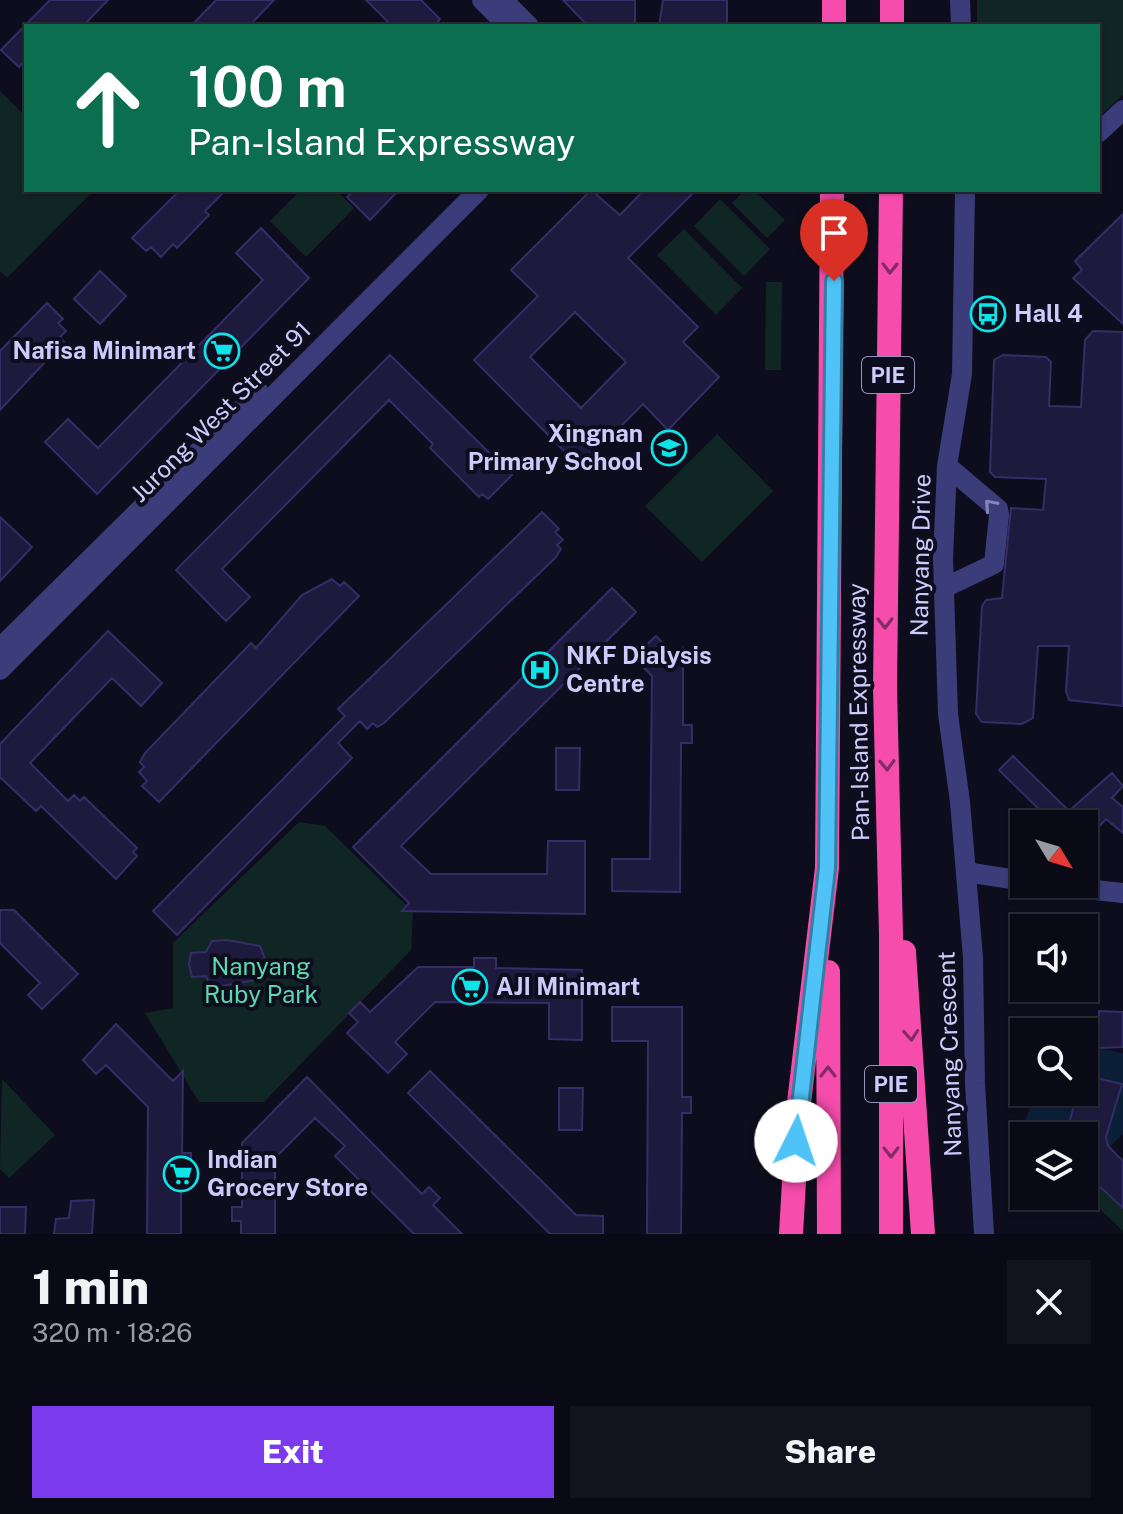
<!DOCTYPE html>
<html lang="en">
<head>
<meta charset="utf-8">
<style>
  :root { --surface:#0a0a16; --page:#13131f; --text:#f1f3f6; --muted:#999aa1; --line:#2a2b35; --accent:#7c3aed }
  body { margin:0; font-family:"Public Sans",sans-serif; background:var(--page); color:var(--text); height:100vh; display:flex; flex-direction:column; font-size:30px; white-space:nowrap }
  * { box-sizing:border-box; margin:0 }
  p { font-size:26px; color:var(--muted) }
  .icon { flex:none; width:44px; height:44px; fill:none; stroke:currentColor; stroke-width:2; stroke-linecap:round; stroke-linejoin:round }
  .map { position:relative; height:1234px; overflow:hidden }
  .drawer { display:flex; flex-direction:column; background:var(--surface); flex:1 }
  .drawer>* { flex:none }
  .top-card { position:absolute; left:24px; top:24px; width:1076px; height:168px; border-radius:0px; box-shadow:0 2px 6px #0004,0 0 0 2px var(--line); background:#0b6e4f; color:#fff; overflow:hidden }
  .needle { width:52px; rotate:128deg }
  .fabs { position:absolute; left:1010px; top:810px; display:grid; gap:16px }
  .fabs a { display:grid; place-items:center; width:88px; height:88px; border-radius:0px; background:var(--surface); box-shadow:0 2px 6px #0004,0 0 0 2px var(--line); font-size:40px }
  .pin { position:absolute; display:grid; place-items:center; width:68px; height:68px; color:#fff; margin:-82px -34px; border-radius:50% 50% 50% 0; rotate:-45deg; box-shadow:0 0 8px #0007 }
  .pin .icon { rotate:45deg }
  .me { position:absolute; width:88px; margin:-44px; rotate:4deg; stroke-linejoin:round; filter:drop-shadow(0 0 6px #0008) }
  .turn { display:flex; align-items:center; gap:28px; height:168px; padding:0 32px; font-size:36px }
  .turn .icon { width:104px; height:104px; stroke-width:2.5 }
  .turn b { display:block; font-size:56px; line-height:68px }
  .round { display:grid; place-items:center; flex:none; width:84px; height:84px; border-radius:0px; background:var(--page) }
  .head { display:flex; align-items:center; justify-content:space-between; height:136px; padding:0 32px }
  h1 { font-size:48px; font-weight:800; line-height:60px }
  .button { display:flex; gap:16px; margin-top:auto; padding:16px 32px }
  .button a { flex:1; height:92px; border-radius:0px; background:var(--accent); color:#fff; font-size:32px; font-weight:800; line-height:92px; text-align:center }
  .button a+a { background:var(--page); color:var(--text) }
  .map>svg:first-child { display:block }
  .green { fill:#102624 }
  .water { fill:#0b1f38 }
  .building { fill:#1e1a3d; stroke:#342d68; stroke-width:2; fill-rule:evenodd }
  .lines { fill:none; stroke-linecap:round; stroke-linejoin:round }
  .street { stroke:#3a3d7a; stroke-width:20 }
  .highway { stroke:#f64cac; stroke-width:24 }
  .oneway { stroke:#822c64 }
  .oneway2 { stroke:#8484bb }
  .route-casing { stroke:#337fa1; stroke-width:20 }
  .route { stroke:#4fc3f7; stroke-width:14 }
  .labels { text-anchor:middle; stroke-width:8; stroke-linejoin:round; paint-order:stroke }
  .shield { fill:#0e0d1d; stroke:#9492b9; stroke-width:2 }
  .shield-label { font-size:22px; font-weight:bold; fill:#cdcbfc }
  .poi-label { font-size:24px; font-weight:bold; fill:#cdcbfc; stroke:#0e0d1d; text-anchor:start }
  .street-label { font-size:24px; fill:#cdcbfc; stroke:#0e0d1d }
  .park-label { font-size:24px; fill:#5cd8ae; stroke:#0e0d1d }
</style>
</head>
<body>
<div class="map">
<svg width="1123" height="1234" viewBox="0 0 1123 1234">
  <rect width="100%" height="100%" fill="#0e0d1d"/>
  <path class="green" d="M 977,0 L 1123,0 L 1123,95 L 1098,118 L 1098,26 L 977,26 Z
    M 0,91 L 26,117 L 26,190 L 94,190 L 7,278 L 0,271 Z
    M 301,190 L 336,190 L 354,208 L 306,257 L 270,221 Z
    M 745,190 L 754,190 L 785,220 L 767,238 L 732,203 Z
    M 720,199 L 770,249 L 744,276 L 694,226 Z
    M 684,229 L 742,288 L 716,315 L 657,255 Z
    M 766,282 L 782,282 L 781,370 L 765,370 Z
    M 717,434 L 773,491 L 702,562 L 645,506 Z
    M 299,822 L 325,826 L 413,912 L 411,950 L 264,1102 L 199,1102 L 145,1013 L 173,1008 L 173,943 Z
    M 2,1079 L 55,1135 L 9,1178 L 0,1169 Z
    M 1094,1173 L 1123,1201 L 1123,1231 L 1084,1194 L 1084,1179 Z"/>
  <path class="water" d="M 1084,1045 L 1123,1053 L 1123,1134 L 1094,1162 L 1084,1136 L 1024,1136 L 1024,1154 L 1021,1134 L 1035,1092 L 1084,1092 Z"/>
  <path class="building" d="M 50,0 L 108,0 L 83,26 L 26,26 L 26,59 L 19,67 L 1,50 Z
    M 216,0 L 274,0 L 249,26 L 191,26 Z
    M 366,0 L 421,0 L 440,19 L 434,26 L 392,26 Z
    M 563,0 L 635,0 L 635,23 L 586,24 Z
    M 663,0 L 727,0 L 727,26 L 659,26 Z
    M 180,190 L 226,190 L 205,211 L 209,215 L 177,248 L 173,244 L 161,257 L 151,247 L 146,251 L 132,238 Z
    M 354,190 L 399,190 L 370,220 L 347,197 Z
    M 591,190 L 620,215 L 644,190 L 696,190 L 628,258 L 698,327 L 683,342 L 719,377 L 668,430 L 643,404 L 580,467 L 474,360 L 538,296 L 511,270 ZM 575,312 L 626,362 L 581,408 L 530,357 Z
    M 1123,214 L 1123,324 L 1073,278 L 1082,270 L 1075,261 Z
    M 261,228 L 309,278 L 97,494 L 45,442 L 68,419 L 98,448 L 263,280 L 236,253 Z
    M 100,271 L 126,296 L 100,324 L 74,299 Z
    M 47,303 L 63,319 L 58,323 L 66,331 L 60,337 L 64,342 L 0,410 L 0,351 Z
    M 1093,331 L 1123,332 L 1123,706 L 1069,700 L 1066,691 L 1069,646 L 1038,646 L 1033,718 L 1022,724 L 982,722 L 976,714 L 982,606 L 986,600 L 1002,598 L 1011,508 L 1043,510 L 1046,479 L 995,477 L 990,472 L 994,360 L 1003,355 L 1046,357 L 1051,362 L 1049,406 L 1081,407 L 1085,340 Z
    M 390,355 L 512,475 L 488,499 L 482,494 L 479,497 L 430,448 L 433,444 L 389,400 L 222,569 L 250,597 L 226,621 L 176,570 Z
    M 542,512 L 559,529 L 555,532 L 563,540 L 557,545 L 561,549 L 555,558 L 384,723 L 377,727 L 373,723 L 367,729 L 360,721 L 338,743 L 352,758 L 177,935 L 153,911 L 345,716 L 338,709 Z
    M 0,517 L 32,547 L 0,581 Z
    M 332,579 L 340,586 L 344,582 L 359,596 L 159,802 L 142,786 L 147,781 L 139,772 L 144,767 L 140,762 L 145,753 L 251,643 L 256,648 L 302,595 Z
    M 612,588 L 636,612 L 401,846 L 431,874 L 547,874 L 548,841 L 585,841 L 585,914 L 402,911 L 409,903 L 353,847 Z
    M 108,631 L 162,683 L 141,706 L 112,678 L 30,763 L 68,801 L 74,795 L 80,801 L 84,797 L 137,848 L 133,852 L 137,856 L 116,879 L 41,806 L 36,811 L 0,777 L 0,744 Z
    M 656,636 L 675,656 L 683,648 L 683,725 L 692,725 L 692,743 L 681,743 L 680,892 L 612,891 L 612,859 L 650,859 L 652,676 L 633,657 Z
    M 556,748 L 580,748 L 579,790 L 556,790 Z
    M 1013,756 L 1069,811 L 1112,773 L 1123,786 L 1112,798 L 1123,807 L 1123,833 L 1106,819 L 1084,843 L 1084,824 L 1054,824 L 999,770 Z
    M 0,910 L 14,910 L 78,974 L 42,1009 L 28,995 L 40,983 L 0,943 Z
    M 227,940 L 260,946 L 266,962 L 262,979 L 211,988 L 206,976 L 192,977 L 189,964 L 191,953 L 206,952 L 212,941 Z
    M 474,958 L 496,958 L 496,968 L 582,970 L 582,1040 L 549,1039 L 549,1003 L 435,1002 L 395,1042 L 407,1054 L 388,1073 L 347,1033 L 358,1022 L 349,1013 L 360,1002 L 370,1012 L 418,967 L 474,967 Z
    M 612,1007 L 682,1007 L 682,1097 L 691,1097 L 691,1113 L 682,1113 L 681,1234 L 647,1234 L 648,1041 L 612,1041 Z
    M 1099,1011 L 1123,1012 L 1123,1047 L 1099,1048 Z
    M 116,1024 L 173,1081 L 183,1071 L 182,1153 L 191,1153 L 191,1168 L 181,1168 L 181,1234 L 147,1234 L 148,1107 L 106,1065 L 96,1074 L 83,1060 Z
    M 430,1071 L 576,1215 L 603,1216 L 603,1234 L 550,1234 L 408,1093 Z
    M 1084,1075 L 1122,1084 L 1106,1137 L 1108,1146 L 1123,1161 L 1123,1208 L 1084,1172 L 1084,1136 L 1059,1136 L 1069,1125 L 1077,1092 L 1084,1092 Z
    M 307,1077 L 422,1194 L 429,1187 L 440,1198 L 433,1205 L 462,1234 L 414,1234 L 335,1156 L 345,1146 L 315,1118 L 275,1158 L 275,1234 L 241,1234 L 241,1221 L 232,1221 L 232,1207 L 242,1207 L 242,1143 Z
    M 559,1088 L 583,1088 L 582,1130 L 559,1130 Z
    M 94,1200 L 92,1234 L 54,1234 L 56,1219 L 69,1218 L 71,1201 Z
    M 0,1207 L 26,1207 L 25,1234 L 0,1234 Z"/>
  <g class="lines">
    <path class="street" d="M 482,0 L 508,26
      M 503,0 L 529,26
      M 960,0 L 961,26
      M 1098,133 L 1123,110
      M 965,190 L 962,374 L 947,466 L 943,559 L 948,714 L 960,802 L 973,958 L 975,1084 L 984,1234
      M 944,588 L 994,564 L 999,515 L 998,509 L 947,466
      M 0,648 L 259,392
      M 0,670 L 479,190
      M 966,872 L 1024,881
      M 1040,884 L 1123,893"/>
    <path class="highway" d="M 834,26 L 834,0
      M 892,26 L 892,0
      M 891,190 L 885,687 L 891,934 L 891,1234
      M 904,952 L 923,1234
      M 828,972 L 829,1234
      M 791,1234 L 798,1111 L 827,868 L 832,190"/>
  </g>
  <defs><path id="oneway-chevron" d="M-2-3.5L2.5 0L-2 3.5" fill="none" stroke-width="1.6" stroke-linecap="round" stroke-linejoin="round" transform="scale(2)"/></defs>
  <g class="oneway">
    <use href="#oneway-chevron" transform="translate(890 268) rotate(91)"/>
    <use href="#oneway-chevron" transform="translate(885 623) rotate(90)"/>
    <use href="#oneway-chevron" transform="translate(887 765) rotate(88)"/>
    <use href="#oneway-chevron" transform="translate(911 1035) rotate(86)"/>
    <use href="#oneway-chevron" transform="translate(828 1072) rotate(-90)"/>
    <use href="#oneway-chevron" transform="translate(891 1152) rotate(90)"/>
  </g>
  <use class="oneway2" href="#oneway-chevron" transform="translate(990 505) rotate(-132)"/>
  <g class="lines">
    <g class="route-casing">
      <path id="route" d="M 796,1141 L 827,868 L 834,281"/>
    </g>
    <use href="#route" class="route"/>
  </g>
  <defs>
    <g id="bus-ring" transform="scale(1.8)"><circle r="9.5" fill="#0e0d1d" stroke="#0ce4e8" stroke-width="1.5"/><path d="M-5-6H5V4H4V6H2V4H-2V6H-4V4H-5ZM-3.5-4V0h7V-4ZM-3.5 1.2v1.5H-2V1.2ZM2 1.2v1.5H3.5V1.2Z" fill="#0ce4e8"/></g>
    <g id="supermarket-ring" transform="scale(1.8)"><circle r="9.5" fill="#0e0d1d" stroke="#0ce4e8" stroke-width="1.5"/><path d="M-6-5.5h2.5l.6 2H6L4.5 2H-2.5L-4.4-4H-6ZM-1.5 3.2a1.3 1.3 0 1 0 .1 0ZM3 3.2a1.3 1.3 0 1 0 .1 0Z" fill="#0ce4e8"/></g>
    <g id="school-ring" transform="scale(1.8)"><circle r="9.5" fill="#0e0d1d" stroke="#0ce4e8" stroke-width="1.5"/><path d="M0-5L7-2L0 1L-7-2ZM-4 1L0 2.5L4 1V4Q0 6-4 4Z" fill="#0ce4e8"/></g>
    <g id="hospital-ring" transform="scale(1.8)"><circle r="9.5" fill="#0e0d1d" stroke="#0ce4e8" stroke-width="1.5"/><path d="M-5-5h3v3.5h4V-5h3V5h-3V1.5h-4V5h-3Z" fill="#0ce4e8"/></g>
  </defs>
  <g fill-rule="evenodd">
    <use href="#bus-ring" x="988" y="314"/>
    <use href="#supermarket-ring" x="222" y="351"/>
    <use href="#school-ring" x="669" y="448"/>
    <use href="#hospital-ring" x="540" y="670"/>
    <use href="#supermarket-ring" x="470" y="987"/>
    <use href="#supermarket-ring" x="181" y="1174"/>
  </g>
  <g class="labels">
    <g class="shield">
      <rect x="862" y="357" width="52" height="36" rx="6"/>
      <rect x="865" y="1066" width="52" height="36" rx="6"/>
    </g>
    <g class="shield-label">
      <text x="888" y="383">PIE</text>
      <text x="891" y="1092">PIE</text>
    </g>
    <g class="poi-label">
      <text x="1014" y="322">Hall 4</text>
      <text x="196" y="359" text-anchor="end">Nafisa Minimart</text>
      <text x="643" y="442" text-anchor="end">Xingnan<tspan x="643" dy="28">Primary School</tspan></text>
      <text x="566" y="664">NKF Dialysis<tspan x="566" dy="28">Centre</tspan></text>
      <text x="496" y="995">AJI Minimart</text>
      <text x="207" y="1168">Indian<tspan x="207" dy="28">Grocery Store</tspan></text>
    </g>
    <g class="street-label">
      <text transform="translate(221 412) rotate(-45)" y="8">Jurong West Street 91</text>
      <text transform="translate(921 555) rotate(-89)" y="8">Nanyang Drive</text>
      <text transform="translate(859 712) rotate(-91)" y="8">Pan-Island Expressway</text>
      <text transform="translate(950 1054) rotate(-92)" y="8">Nanyang Crescent</text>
    </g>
    <g class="park-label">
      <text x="261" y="975">Nanyang<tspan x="261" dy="28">Ruby Park</tspan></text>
    </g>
  </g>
</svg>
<div class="fabs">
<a><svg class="needle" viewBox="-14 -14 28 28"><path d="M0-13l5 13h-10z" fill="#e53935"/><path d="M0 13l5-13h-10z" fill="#999aa1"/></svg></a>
<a><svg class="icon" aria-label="sound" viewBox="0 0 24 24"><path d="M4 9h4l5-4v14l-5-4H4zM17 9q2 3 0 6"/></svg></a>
<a><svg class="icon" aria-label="search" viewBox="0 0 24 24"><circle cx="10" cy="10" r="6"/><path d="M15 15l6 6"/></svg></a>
<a><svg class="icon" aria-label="layers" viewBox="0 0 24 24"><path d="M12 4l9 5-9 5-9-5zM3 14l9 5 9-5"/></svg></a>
</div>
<div class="pin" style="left:834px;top:281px;background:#d93025"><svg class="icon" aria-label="arrive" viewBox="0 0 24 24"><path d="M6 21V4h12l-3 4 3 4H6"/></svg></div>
<svg class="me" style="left:796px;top:1141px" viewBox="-20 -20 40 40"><circle r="19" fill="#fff"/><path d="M0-13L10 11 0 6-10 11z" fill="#4fc3f7"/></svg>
<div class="top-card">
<div class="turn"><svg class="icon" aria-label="ahead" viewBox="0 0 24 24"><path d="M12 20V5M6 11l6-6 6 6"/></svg><div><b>100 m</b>Pan-Island Expressway</div></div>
</div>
</div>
<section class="drawer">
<div class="head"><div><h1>1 min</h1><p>320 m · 18:26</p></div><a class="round"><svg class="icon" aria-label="close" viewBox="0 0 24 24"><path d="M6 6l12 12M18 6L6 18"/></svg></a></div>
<div class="button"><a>Exit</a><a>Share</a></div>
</section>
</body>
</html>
